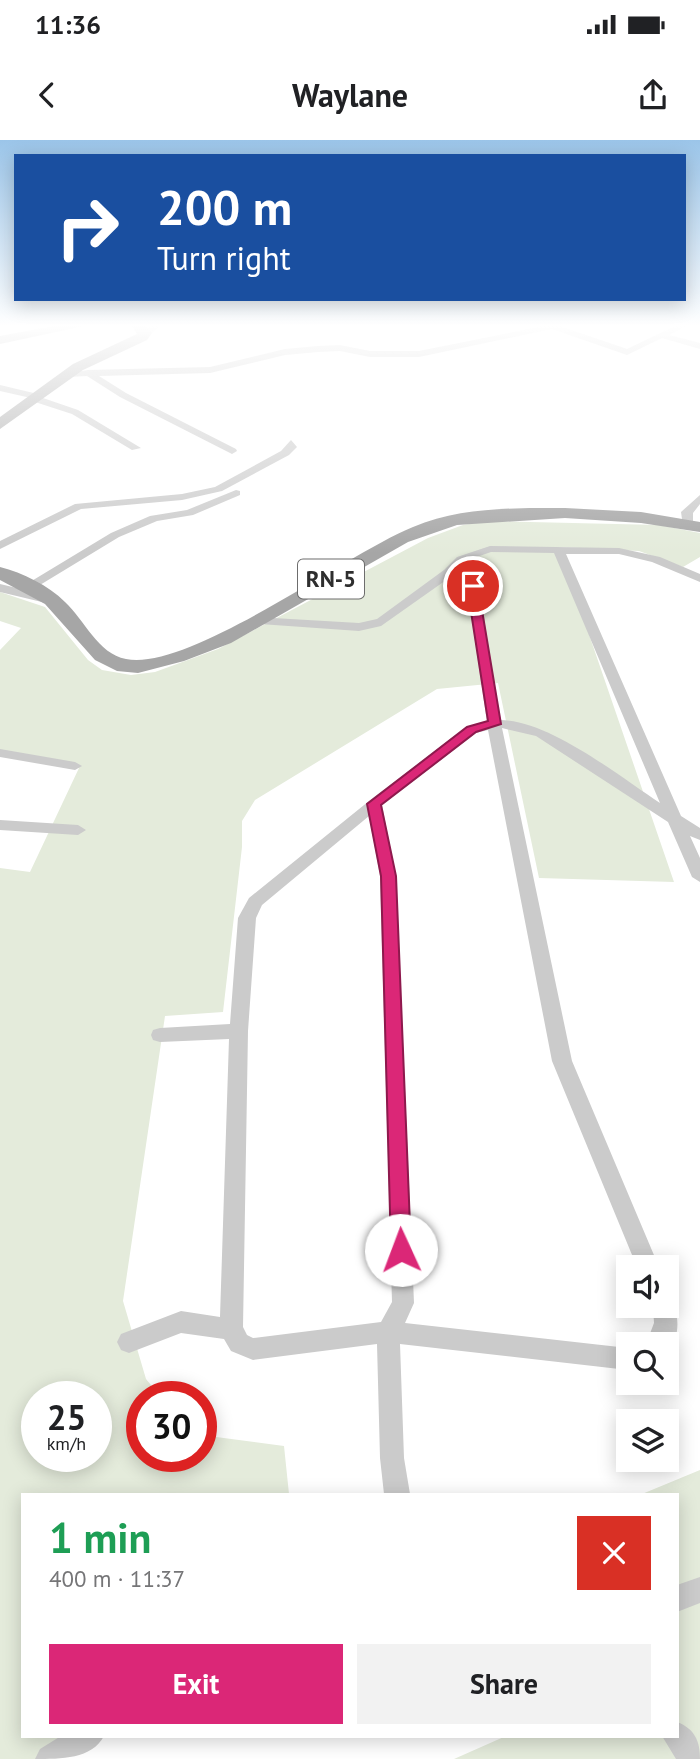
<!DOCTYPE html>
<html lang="en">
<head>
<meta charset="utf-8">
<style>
  :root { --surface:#fff; --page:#f2f2f2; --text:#202124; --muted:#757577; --accent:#db2777 }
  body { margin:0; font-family:"PT Sans",sans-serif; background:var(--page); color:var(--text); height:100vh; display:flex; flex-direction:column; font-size:26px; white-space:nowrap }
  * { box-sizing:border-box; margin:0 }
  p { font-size:23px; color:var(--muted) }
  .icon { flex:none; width:38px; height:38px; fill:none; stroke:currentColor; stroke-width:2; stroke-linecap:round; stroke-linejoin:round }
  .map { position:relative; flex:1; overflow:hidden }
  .sheet { position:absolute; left:21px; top:1353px; width:658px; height:245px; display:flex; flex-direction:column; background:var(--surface); border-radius:0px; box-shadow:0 4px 18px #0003 }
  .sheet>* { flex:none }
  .top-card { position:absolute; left:14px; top:14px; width:672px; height:147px; border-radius:0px; box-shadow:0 4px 18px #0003; background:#1a4fa0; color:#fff; overflow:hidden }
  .tools { position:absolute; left:616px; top:1115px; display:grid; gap:14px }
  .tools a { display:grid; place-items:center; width:63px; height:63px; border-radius:0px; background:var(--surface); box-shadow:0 4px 18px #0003; font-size:35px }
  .speed { position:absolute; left:21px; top:1241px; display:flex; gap:14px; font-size:35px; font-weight:700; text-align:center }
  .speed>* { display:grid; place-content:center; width:91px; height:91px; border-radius:50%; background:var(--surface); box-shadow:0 4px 18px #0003; line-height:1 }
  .speed small { font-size:18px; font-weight:400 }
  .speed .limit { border:10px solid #d22; background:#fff; color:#111 }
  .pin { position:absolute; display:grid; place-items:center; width:60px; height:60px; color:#fff; margin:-30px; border:4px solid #fff; border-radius:50%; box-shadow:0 2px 7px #0007 }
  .me { position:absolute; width:77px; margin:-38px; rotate:358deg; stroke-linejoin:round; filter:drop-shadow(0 0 5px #0008) }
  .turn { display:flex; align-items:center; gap:24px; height:147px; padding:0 28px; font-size:32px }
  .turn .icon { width:91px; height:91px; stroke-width:2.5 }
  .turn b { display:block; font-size:49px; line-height:60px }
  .round { display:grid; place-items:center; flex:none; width:74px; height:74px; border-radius:0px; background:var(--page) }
  .headline { display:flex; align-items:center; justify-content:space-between; height:119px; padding:0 28px }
  h1 { font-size:42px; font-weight:700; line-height:52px; color:#1e9e55 }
  .primary-button { display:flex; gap:14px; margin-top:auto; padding:14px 28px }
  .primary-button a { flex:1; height:80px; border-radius:0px; background:var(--accent); color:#fff; font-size:28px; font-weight:700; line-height:80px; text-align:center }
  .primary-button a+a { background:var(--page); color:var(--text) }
  .status { display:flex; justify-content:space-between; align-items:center; height:49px; padding:0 35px; background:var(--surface); direction:ltr }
  .status svg { height:19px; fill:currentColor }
  header { display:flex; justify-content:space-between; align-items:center; height:91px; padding:0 28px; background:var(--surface); font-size:32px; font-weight:700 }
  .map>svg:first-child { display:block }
  .green { fill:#e4ebdb; fill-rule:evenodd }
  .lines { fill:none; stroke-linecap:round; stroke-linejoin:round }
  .street { fill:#cbcbcb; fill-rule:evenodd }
  .primary { fill:#a6a6a6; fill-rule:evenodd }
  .route { fill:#db2777; stroke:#8e194d; stroke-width:2 }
  .labels { text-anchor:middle; stroke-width:7; stroke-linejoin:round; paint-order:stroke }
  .shield { fill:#fff; stroke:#6d6d6d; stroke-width:2 }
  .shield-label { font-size:23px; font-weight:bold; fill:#2e2e2e }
</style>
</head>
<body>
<div class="status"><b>11:36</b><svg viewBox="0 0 49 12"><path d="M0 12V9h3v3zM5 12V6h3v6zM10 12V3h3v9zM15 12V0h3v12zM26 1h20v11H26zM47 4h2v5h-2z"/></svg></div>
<header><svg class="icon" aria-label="back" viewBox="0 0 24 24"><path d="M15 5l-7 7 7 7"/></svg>Waylane<svg class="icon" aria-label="share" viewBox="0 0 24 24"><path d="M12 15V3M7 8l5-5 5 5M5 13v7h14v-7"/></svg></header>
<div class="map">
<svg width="700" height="1619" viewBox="0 0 700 1619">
  <rect width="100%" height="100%" fill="#fff"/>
  <path class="green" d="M 488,381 L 659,385 L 700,393 L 700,417 L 683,427 L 639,411 L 559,407 L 674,742 L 539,738 L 498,543 L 437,549 L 255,660 L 242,681 L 242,707 L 223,872 L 165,876 L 123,1161 L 146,1239 L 160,1256 L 142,1256 L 142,1316 L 201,1316 L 201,1295 L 284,1306 L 289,1354 L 23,1354 L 23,1596 L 83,1596 L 37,1619 L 0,1619 L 0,728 L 30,732 L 79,628 L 0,612 L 0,510 L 21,488 L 0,481 L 0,452 L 45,467 L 88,520 L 102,530 L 131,535 L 155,532 L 218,509 L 428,398 L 463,385 ZM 37,1256 L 96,1256 L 96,1316 L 37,1316 Z
    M 700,1330 L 700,1619 L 454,1619 L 506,1596 L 677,1596 L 677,1354 L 642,1354 Z"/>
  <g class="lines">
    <path class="street" d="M 150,186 L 160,186 L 147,197 L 141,197 L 141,193 Z
      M 543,186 L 560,186 L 627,209 L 675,186 L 686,186 L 669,195 L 700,203 L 700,209 L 662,198 L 627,215 L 552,189 L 419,217 L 370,217 L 340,211 L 318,212 L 285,215 L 210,233 L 99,236 L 126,253 L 236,309 L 237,311 L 232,314 L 120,257 L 87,236 L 67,237 L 62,234 L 88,230 L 210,227 L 285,209 L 318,206 L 340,205 L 370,211 L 419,211 Z
      M 0,245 L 42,255 L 43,258 L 78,270 L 141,308 L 132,310 L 72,274 L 32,261 L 31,258 L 0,251 Z
      M 291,300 L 297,307 L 289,315 L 222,351 L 182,360 L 81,369 L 0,409 L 0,401 L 75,364 L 182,354 L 215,347 L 281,311 Z
      M 236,350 L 240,351 L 240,355 L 193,375 L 157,381 L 119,397 L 35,448 L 25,445 L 111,393 L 150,376 L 187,370 Z
      M 700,355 L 700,364 L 693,373 L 693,384 L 683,386 L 681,372 Z
      M 490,406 L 619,408 L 660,417 L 700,434 L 700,442 L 652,422 L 619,414 L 566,414 L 681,676 L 700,688 L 700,700 L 690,696 L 700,718 L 700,742 L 692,737 L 668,682 L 536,596 L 502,588 L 572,921 L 659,1127 L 637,1127 L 552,921 L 488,590 L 476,593 L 382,665 L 396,736 L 414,1163 L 405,1183 L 628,1208 L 628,1230 L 400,1204 L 404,1318 L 410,1354 L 384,1354 L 380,1318 L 377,1204 L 253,1220 L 231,1211 L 224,1199 L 181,1193 L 129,1213 L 121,1210 L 117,1202 L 121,1194 L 181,1171 L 220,1177 L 229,899 L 160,902 L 153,900 L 151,895 L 153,890 L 160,888 L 230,884 L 238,778 L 249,758 L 369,661 L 466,587 L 487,582 L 467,448 L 449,438 L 381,486 L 359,491 L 260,484 L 256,483 L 256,477 L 359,483 L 377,479 L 444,430 L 457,417 ZM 491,412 L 554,413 L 660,663 C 619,636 549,580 500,580 L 479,446 L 455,432 L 465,421 ZM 369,676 L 380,736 L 392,1162 L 381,1182 L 253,1198 L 247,1195 L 243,1187 L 248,891 L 256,778 L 262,765 Z
      M 0,444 L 50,456 L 52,459 L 46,463 L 0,452 Z
      M 0,609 L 75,622 L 82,626 L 75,630 L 0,617 Z
      M 0,680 L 78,685 L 86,690 L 78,695 L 0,690 Z
      M 667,1157 L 672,1159 C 679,1174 681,1199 667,1211 L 667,1204 L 646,1204 L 654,1183 L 653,1166 L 667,1166 Z
      M 700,1437 L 700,1463 L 677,1472 L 677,1445 Z
      M 677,1582 C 695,1589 700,1601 700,1619 L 676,1619 L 662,1596 L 677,1596 Z
      M 61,1596 L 104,1596 C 92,1619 61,1619 35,1619 L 40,1609 Z"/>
    <path class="primary" d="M 54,186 L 84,186 L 0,204 L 0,196 Z
      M 132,186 L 146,186 L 152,193 L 147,200 L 83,230 L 0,289 L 0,277 L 73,224 L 137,194 Z
      M 565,368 L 641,372 L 700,382 L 700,392 L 641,383 L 565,378 L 457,385 L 408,402 L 231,503 L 184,521 L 138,533 L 117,531 L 95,520 L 45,464 L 0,440 L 0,427 C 23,433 48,445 65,462 C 84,479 98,514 126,519 C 189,532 348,413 413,387 C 461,367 514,368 565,368 Z"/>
  </g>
  <linearGradient id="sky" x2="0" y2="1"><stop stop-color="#9bc5e9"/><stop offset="0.45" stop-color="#fff"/><stop offset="1" stop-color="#fff" stop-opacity="0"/></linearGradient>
  <rect width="700" height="413" fill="url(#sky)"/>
  <path class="route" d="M 473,443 L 478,446 L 501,584 L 476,592 L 381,665 L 396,736 L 411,1110 L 409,1116 L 401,1118 L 394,1116 L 391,1110 L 381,736 L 367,664 L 467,587 L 488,581 L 467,446 Z"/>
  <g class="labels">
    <rect class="shield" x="298" y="419.5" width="66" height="39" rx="5"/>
    <g class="shield-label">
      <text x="331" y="447">RN-5</text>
    </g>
  </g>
</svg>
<div class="tools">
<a><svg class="icon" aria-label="sound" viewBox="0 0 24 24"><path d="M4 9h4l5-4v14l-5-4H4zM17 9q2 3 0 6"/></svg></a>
<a><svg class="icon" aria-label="search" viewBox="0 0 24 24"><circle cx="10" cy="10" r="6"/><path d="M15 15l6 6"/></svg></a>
<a><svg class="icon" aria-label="layers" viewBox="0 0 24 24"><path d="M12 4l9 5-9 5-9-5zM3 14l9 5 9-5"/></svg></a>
</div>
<div class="speed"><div>25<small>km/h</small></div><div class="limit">30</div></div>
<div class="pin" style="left:473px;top:446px;background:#d93025"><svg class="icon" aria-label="arrive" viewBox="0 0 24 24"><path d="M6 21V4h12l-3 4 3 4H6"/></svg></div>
<svg class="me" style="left:401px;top:1110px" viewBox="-20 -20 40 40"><circle r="19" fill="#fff"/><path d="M0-13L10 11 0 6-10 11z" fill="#db2777"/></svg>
<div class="top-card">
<div class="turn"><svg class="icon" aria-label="right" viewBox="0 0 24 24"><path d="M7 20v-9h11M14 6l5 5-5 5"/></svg><div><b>200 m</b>Turn right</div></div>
</div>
<section class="sheet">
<div class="headline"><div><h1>1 min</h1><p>400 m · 11:37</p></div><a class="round" style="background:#d93025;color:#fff"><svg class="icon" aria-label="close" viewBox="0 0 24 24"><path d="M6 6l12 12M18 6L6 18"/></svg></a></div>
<div class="primary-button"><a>Exit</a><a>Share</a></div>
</section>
</div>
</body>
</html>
